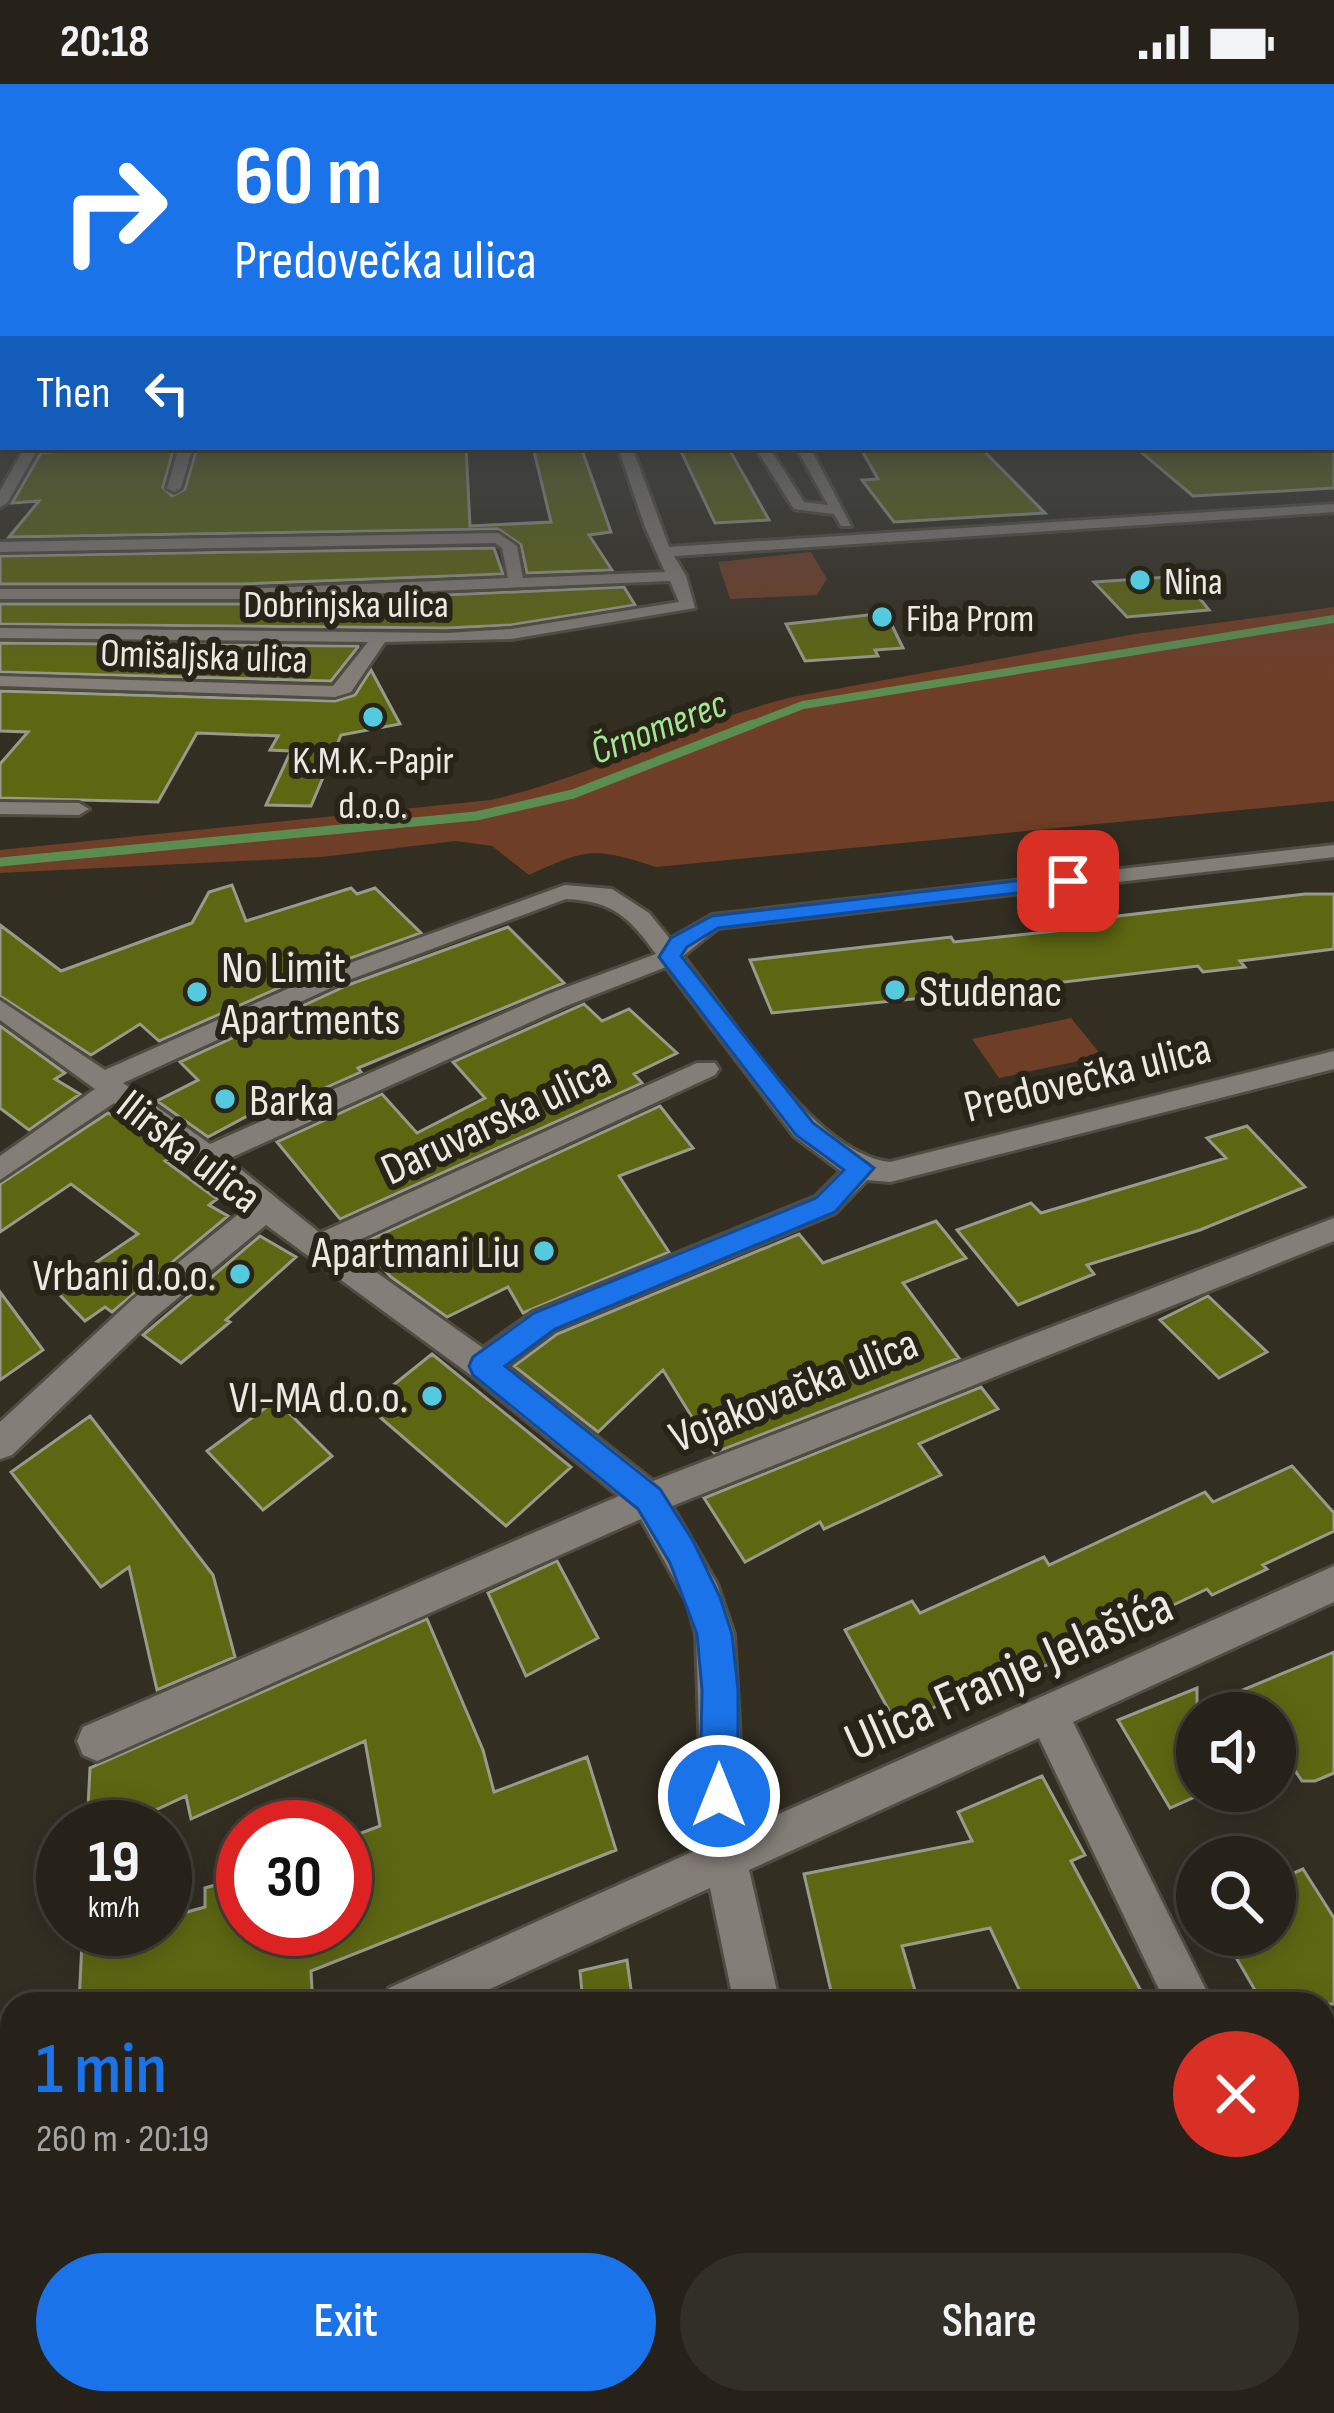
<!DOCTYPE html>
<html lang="en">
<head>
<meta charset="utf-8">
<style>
  :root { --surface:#26221a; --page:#322f27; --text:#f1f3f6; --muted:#a4a4a2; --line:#423f39; --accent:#1a73e8 }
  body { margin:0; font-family:"Sofia Sans Condensed",sans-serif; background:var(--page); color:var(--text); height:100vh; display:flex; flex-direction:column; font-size:45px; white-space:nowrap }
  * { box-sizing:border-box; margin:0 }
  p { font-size:39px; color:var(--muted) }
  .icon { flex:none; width:66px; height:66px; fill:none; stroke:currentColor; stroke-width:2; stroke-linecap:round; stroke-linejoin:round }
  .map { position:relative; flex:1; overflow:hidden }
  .panel { position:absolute; left:0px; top:1908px; width:1335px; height:423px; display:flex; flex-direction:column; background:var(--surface); border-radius:36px 36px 0 0; box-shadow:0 6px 30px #0003,0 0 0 3px var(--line) }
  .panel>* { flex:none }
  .hud { position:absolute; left:0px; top:0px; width:1335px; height:366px; box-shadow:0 6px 30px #0003,0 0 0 3px var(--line); background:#1a73e8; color:#fff; overflow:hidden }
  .buttons { position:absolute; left:1176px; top:1608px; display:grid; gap:24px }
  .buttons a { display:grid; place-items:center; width:120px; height:120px; border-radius:50%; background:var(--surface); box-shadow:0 6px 30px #0003,0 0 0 3px var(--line); font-size:60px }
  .speed { position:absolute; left:36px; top:1716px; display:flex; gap:24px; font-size:60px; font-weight:700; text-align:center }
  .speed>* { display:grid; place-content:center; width:156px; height:156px; border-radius:50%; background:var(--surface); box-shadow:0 6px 30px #0003,0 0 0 3px var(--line); line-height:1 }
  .speed small { font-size:30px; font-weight:400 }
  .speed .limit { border:18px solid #d22; background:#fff; color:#111 }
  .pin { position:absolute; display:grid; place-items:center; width:102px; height:102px; color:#fff; margin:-51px; border-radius:24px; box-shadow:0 6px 18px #0006 }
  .me { position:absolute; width:132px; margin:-66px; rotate:0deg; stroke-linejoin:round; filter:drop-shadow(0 0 9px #0008) }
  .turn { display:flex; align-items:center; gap:42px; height:252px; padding:0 36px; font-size:54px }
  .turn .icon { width:156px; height:156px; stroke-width:2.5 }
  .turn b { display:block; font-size:84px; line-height:102px }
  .then { display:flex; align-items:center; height:114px; padding:0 36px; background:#0003; gap:24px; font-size:45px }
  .round { display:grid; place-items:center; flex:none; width:126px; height:126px; border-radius:63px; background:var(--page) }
  .head { display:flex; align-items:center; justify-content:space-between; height:204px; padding:0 36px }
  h1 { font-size:72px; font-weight:600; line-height:90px; color:var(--accent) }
  .action { display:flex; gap:24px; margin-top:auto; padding:24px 36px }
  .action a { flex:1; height:138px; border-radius:72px; background:var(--accent); color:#fff; font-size:48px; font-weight:600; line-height:138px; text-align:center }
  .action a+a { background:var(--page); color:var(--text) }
  .status { display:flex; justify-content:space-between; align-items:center; height:84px; padding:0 60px; background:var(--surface); direction:ltr }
  .status svg { height:33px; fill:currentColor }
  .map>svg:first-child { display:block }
  .green { fill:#6f3e27 }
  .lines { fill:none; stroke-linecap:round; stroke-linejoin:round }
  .stream-far1 { stroke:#5b8d50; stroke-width:8 }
  .stream { stroke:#5b8d50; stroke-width:9 }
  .building { fill:#5d6712; stroke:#989b8c; stroke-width:3 }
  .minor-casing { stroke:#504c41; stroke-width:6 }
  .minor { fill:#837e78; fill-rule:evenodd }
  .route { fill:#1a73e8; stroke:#114b97; stroke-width:3 }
  .poi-dot { fill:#54cade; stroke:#282418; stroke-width:4.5 }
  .labels { text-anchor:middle; stroke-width:12; stroke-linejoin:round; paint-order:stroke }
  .far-poi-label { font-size:39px; fill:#ebe9e1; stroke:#282418; text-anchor:start }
  .far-street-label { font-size:39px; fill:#ebe9e1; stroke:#282418 }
  .far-water-label { font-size:39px; font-style:italic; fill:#a2e892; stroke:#282418 }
  .poi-label { font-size:45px; fill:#ebe9e1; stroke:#282418; text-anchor:start }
  .street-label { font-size:45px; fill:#ebe9e1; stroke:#282418 }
  .near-street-label { font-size:54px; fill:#ebe9e1; stroke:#282418 }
</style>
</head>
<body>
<div class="status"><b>20:18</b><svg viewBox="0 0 49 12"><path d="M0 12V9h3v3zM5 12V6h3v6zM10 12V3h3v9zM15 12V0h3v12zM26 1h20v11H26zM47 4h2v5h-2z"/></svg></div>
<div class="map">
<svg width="1334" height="2329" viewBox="0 0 1334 2329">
  <rect width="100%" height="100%" fill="#322e22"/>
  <path class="green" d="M 811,468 L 827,495 L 817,511 L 730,515 L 718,478 Z
    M 1334,523 L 1334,717 L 656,783 C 595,763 587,764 529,791 L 492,762 L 455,757 L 322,773 L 0,789 L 0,766 L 491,716 C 595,692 689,639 792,613 L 1135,550 Z
    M 1071,934 L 1102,972 L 999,994 L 972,955 Z"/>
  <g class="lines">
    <path class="stream-far1" d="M 746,643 L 803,621 L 1334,535"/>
    <path class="stream" d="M 0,778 L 476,732 L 573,710 L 753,640"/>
  </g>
  <path class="building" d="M 112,363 L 174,363 L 163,403 L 172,412 L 185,405 L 197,363 L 466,363 L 470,442 L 551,438 L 533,363 L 581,363 L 611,448 L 589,451 L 612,486 L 527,489 L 521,461 L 498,445 L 9,453 L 39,417 L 12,419 L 41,369 Z
    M 679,363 L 728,363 L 769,436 L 715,439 Z
    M 980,363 L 1045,429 L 894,438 L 862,396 L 878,395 L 861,365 Z
    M 1135,363 L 1334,363 L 1334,404 L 1193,412 Z
    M 494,464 L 503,490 L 241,500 L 0,500 L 0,472 Z
    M 1182,492 L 1209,526 L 1127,533 L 1094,498 Z
    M 624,503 L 635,521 L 511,541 L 447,544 L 0,540 L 0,520 L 241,520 Z
    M 886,529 L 903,564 L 875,566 L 878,572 L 805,577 L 786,540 Z
    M 0,559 L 358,562 L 358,563 L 331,597 L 0,588 Z
    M 371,586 L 400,640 L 341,651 L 311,722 L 266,721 L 291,667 L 270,666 L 278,652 L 197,649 L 158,718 L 0,714 L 0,680 L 28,648 L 0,647 L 0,607 L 335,617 L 355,611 Z
    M 232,801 L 246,837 L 351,804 L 357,810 L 375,804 L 421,849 L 326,883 L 159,957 L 140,940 L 91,971 L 0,912 L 0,841 L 61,887 L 192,839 L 209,808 Z
    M 1305,810 L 1334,810 L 1334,865 L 1240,877 L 1245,883 L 1203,888 L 1198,882 L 1006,905 L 1008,913 L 968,918 L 963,910 L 772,929 L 750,876 L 951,853 L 954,858 L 1055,847 L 1050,840 Z
    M 508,843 L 564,899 L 358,984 L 361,988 L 257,1034 L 253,1029 L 208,1053 L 157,1017 L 198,996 L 180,978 L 348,901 Z
    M 584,920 L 602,937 L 629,925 L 677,969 L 634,990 L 642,999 L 340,1135 L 277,1058 L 382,1010 L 417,1049 L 485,1014 L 453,978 Z
    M 0,942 L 65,989 L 55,995 L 80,1010 L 29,1046 L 0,1024 Z
    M 660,1022 L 693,1064 L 619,1092 L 669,1168 L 523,1229 L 508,1203 L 447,1233 L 391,1193 L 360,1160 Z
    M 108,1029 L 120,1036 L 126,1033 L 177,1070 L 165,1077 L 217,1115 L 209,1121 L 228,1132 L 112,1228 L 105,1223 L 85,1237 L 55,1206 L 138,1150 L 71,1100 L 0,1148 L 0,1100 Z
    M 1247,1042 L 1305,1103 L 1200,1146 L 1087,1181 L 1094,1190 L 1018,1221 L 957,1146 L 1031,1119 L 1041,1129 L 1226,1074 L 1207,1054 Z
    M 936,1137 L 966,1174 L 903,1199 L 959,1274 L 714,1369 L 663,1286 L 598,1348 L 514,1282 L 557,1250 L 799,1150 L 823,1179 Z
    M 260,1152 L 296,1173 L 226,1236 L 230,1238 L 181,1279 L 143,1251 Z
    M 0,1208 L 43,1266 L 0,1296 Z
    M 1208,1212 L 1267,1268 L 1219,1294 L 1160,1236 Z
    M 432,1270 L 571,1383 L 506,1442 L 367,1322 Z
    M 981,1303 L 998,1325 L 919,1360 L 941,1391 L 824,1445 L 820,1438 L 745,1478 L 704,1414 Z
    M 276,1316 L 332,1372 L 263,1426 L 207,1367 Z
    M 90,1332 L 213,1491 L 235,1573 L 157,1606 L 129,1483 L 101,1503 L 11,1388 Z
    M 1292,1382 L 1334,1429 L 1334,1447 L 1263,1481 L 1267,1485 L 1212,1511 L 1207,1505 L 990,1608 L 985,1599 L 897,1641 L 845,1546 L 912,1517 L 920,1529 L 1044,1473 L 1049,1481 L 1205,1408 L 1213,1418 Z
    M 557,1477 L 598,1554 L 526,1592 L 488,1509 Z
    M 427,1535 L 483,1666 L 494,1708 L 587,1673 L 616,1766 L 311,1887 L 312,1906 L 266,1920 L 79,1920 L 82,1858 L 127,1845 L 165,1845 L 165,1834 L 205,1823 L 205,1804 L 243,1793 L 243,1845 L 345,1845 L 345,1755 L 380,1742 L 365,1657 L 191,1735 L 186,1712 L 119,1743 L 87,1743 L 90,1684 Z
    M 1334,1568 L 1334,1689 L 1315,1697 L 1302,1697 L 1275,1657 L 1275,1629 L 1197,1629 L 1197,1712 L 1170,1724 L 1118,1636 L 1197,1604 L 1197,1625 Z
    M 1042,1692 L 1085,1771 L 1071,1777 L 1148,1920 L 1026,1920 L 990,1844 L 902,1862 L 919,1920 L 834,1920 L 804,1790 L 972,1757 L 958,1728 Z
    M 1303,1785 L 1334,1834 L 1334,1920 L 1263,1920 L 1223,1851 L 1275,1851 L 1275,1797 Z
    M 627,1876 L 633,1920 L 583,1920 L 580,1887 Z"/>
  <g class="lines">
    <g class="minor-casing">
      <path id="minor" d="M 0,307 L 3,307 L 3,315 L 0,315 Z
        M 1332,342 L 1334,343 L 1334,351 L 1332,350 Z
        M 25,363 L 39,363 L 7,419 L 0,423 L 0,407 Z
        M 179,363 L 193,363 L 181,404 L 174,408 L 167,404 Z
        M 618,363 L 632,363 L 669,463 L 1334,420 L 1334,428 L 674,472 L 686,492 L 695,524 L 511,555 L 385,558 L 351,608 L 335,613 L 0,602 L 0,592 L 333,602 L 368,558 L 0,554 L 0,544 L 447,549 L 511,545 L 679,518 L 670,497 L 241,515 L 0,515 L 0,505 L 241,505 L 508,494 L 502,464 L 495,459 L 0,468 L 0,458 L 498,449 L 517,462 L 523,494 L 665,488 L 645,443 Z
        M 755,363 L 769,363 L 804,418 L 828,421 L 796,363 L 810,363 L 851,442 L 841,442 L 834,430 L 794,425 Z
        M 0,718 L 79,719 L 89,725 L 79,731 L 0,730 Z
        M 1334,761 L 1334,773 L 718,844 L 683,872 C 730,931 814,1070 890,1078 L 1334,967 L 1334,985 L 890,1098 L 867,1096 L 835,1129 L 555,1246 L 507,1282 L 653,1397 L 1334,1134 L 1334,1157 L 672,1422 L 717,1500 L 734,1550 L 745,1745 L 1334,1482 L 1334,1518 L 1073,1638 L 1213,1920 L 1166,1920 L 1039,1654 L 749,1786 L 780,1920 L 734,1920 L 710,1804 L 457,1920 L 382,1920 L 389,1904 L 703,1763 L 696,1550 L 687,1518 L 641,1435 L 111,1671 L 97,1677 L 83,1671 L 77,1657 L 83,1643 L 619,1412 L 472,1292 L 266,1141 L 155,1233 L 12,1371 L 0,1375 L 0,1338 L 133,1215 L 246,1124 L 198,1080 L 114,1019 L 0,1096 L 0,1072 L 95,1005 L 0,936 L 0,916 L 105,986 L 328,887 L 565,801 L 612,805 L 649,829 L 670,855 L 712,831 ZM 566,815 C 613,817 629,833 656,870 L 548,910 L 210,1060 L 123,999 L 346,897 ZM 666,883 L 794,1052 L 841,1087 L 815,1113 L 533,1228 L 483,1264 L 342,1164 L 715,991 L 719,985 L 715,979 L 697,979 L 320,1149 L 228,1075 L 566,922 Z
        M 12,2033 L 12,2081 L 0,2084 L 0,2036 Z
        M 1323,2166 L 1334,2171 L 1334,2241 L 1323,2237 Z
        M 817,2319 L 871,2319 L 874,2329 L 820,2329 Z"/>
    </g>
    <use href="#minor" class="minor"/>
  </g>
  <linearGradient id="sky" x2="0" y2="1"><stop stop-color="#1c1913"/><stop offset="0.45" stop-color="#494c4f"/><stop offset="1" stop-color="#494c4f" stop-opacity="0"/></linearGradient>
  <rect width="1334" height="599" fill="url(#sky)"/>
  <path class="route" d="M 1068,791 L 1075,793 L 1075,802 L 718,844 L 687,863 L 681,872 L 813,1039 L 874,1084 L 835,1128 L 555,1245 L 505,1282 L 660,1405 L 693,1457 L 720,1513 L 732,1550 L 738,1606 L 738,1712 L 732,1725 L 719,1731 L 705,1725 L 700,1712 L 702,1606 L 697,1550 L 670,1479 L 638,1425 L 473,1291 L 469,1282 L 473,1273 L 534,1229 L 816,1114 L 844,1086 L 796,1051 L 662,877 L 659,873 L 671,854 L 712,832 Z"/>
  <g class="poi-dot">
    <circle cx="1140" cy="496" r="12"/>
    <circle cx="882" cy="533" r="12"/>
    <circle cx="373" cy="633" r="12"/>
    <circle cx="895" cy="906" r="12"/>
    <circle cx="197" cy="908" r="12"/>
    <circle cx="225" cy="1015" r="12"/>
    <circle cx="544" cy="1167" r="12"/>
    <circle cx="240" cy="1190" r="12"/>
    <circle cx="432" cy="1312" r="12"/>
  </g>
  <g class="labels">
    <g class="far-poi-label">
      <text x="1164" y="510">Nina</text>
      <text x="906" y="547">Fiba Prom</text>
      <text x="373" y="689" text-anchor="middle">K.M.K.-Papir<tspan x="373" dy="45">d.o.o.</tspan></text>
    </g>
    <g class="far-street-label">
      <text x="346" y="533">Dobrinjska ulica</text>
      <text transform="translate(204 571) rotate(2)" y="14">Omišaljska ulica</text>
    </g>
    <g class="far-water-label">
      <text transform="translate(658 642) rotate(-21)" y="14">Črnomerec</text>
    </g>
    <g class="poi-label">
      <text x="221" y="898">No Limit<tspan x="221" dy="52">Apartments</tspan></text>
      <text x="919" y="922">Studenac</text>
      <text x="249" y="1031">Barka</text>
      <text x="520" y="1183" text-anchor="end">Apartmani Liu</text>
      <text x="216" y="1206" text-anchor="end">Vrbani d.o.o.</text>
      <text x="408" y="1328" text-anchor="end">VI-MA d.o.o.</text>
    </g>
    <g class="street-label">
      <text transform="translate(1087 992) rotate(-14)" y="16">Predovečka ulica</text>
      <text transform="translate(495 1035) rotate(-25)" y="16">Daruvarska ulica</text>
      <text transform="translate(190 1066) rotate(38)" y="16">Ilirska ulica</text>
      <text transform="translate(793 1305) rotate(-22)" y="16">Vojakovačka ulica</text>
    </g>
    <g class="near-street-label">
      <text transform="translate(1008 1588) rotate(-24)" y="19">Ulica Franje Jelašića</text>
    </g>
  </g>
</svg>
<div class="buttons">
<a><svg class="icon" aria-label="sound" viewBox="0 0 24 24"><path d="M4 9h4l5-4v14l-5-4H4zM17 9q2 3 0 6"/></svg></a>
<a><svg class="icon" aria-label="search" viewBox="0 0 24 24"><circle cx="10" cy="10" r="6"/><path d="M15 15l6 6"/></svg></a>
</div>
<div class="speed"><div>19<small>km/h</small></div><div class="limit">30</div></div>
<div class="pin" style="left:1068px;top:797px;background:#d93025"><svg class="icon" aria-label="arrive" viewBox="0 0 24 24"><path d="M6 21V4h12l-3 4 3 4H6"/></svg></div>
<svg class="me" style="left:719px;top:1712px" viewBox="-20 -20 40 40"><circle r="17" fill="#1a73e8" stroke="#fff" stroke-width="3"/><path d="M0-11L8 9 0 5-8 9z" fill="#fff"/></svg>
<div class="hud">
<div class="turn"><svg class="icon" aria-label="right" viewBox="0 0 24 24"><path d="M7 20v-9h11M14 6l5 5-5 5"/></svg><div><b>60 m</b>Predovečka ulica</div></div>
<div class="then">Then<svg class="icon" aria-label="left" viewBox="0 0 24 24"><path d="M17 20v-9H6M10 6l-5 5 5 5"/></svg></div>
</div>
<section class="panel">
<div class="head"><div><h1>1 min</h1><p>260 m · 20:19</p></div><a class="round" style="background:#d93025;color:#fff"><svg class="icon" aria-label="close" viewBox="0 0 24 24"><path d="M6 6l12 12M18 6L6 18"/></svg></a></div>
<div class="action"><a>Exit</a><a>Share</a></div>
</section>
</div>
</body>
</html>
